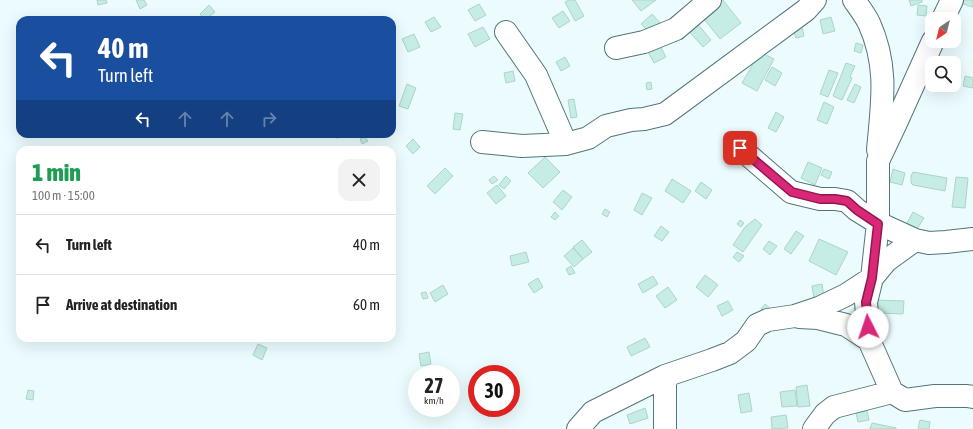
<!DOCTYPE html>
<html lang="en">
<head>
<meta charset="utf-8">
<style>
  :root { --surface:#fff; --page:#f2f2f2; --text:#222; --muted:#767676; --line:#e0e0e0 }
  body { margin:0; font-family:"Asap Condensed",sans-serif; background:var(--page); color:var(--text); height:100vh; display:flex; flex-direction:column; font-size:15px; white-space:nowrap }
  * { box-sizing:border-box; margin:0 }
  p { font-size:13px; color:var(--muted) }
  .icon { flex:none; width:22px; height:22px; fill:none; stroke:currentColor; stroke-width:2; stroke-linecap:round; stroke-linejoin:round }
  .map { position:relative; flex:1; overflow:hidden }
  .side { position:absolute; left:16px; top:146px; width:380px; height:196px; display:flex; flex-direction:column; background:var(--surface); border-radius:12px; box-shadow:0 4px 16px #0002 }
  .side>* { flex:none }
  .hud { position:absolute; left:16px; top:16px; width:380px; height:122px; border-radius:12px; box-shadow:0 4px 16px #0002; background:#1a4fa0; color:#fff; overflow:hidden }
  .needle { width:26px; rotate:215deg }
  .tools { position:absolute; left:925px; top:12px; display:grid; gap:8px }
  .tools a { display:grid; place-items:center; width:36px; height:36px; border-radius:8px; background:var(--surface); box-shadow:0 4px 16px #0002; font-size:20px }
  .speed { position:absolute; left:408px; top:365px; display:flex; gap:8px; font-size:20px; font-weight:700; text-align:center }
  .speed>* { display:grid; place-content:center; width:52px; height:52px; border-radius:50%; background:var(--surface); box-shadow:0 4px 16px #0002; line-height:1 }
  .speed small { font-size:10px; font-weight:400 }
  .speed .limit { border:6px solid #d22; background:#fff; color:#111 }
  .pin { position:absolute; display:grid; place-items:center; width:34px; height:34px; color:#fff; margin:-17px; border-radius:8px; box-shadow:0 2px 6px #0006 }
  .me { position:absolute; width:44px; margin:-22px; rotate:356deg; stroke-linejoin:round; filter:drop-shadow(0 0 3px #0008) }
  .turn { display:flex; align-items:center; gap:14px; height:84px; padding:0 16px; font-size:18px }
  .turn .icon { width:52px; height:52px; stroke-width:2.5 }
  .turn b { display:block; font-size:28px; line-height:34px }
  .lanes { display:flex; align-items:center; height:38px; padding:0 16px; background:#0003; justify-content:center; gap:20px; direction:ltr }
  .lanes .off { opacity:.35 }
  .round { display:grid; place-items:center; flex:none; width:42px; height:42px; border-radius:12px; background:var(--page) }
  .head { display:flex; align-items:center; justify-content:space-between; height:68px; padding:0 16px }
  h1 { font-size:24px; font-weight:800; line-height:30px; color:#1e9e55 }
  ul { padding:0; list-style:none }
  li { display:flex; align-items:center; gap:12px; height:60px; padding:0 16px; border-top:1px solid var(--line) }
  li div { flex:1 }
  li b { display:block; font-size:15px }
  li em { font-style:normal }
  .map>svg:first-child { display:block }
  .building { fill:#c6ece6; stroke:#add3cc }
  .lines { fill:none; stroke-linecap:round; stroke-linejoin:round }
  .street-casing { stroke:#52757a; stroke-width:24 }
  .street { stroke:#fff; stroke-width:22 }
  .route-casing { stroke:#8e194d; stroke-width:10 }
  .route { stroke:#db2777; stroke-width:7 }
</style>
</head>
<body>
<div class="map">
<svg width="973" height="429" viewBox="0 0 973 429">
  <rect width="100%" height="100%" fill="#ecfcfe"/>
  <path class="building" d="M 97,0 L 106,0 L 107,3 L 98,5 Z
    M 136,0 L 144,0 L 147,5 L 140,9 Z
    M 569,0 L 575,0 L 584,16 L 575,21 L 565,2 Z
    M 632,0 L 656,0 L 641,11 Z
    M 718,0 L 723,0 L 741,23 L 720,39 L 700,14 Z
    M 909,0 L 922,0 L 922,2 L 911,6 Z
    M 964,0 L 973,0 L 973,7 L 963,4 Z
    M 479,4 L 486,15 L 475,21 L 468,10 Z
    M 209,5 L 215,12 L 205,20 L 200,14 Z
    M 918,5 L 927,6 L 926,16 L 917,15 Z
    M 563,11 L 570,21 L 559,28 L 552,18 Z
    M 652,14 L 662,25 L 652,35 L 641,24 Z
    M 434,17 L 441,27 L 431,32 L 425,22 Z
    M 831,17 L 835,31 L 823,34 L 820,20 Z
    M 695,21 L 711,40 L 703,47 L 686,28 Z
    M 483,27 L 490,39 L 475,47 L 468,34 Z
    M 802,27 L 804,36 L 796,38 L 793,30 Z
    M 414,34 L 420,47 L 408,52 L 402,39 Z
    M 856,43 L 863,45 L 861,53 L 854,51 Z
    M 659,44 L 666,57 L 654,63 L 647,50 Z
    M 760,52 L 774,59 L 757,91 L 742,83 Z
    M 565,57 L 570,66 L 561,71 L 556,62 Z
    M 846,63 L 855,66 L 850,77 L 852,78 L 842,100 L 833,96 Z
    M 772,67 L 782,73 L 775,86 L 765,80 Z
    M 829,70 L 838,73 L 828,97 L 820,94 Z
    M 513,71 L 515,81 L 506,83 L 504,73 Z
    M 965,76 L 973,78 L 973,88 L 963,86 Z
    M 651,82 L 652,89 L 647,90 L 646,83 Z
    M 407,84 L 416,88 L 408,109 L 399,106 Z
    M 855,84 L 861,87 L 854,103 L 847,100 Z
    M 574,99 L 577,117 L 571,118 L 568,100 Z
    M 824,102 L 834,107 L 827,124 L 817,120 Z
    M 776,112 L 784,117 L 776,132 L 768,128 Z
    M 455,113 L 463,114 L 460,130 L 453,129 Z
    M 335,134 L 348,134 L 348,136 L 336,138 Z
    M 365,137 L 368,141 L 362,144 L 360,139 Z
    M 413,139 L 420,147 L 413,154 L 406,146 Z
    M 545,157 L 560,172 L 543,188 L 528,173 Z
    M 808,162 L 822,168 L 815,185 L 801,178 Z
    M 445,168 L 453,176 L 435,194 L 427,186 Z
    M 824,169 L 832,172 L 829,179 L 821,175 Z
    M 893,169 L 905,173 L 902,185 L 890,182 Z
    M 913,172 L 947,178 L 945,191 L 913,185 L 911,183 L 911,176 Z
    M 494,176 L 498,180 L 492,184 L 489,180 Z
    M 506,176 L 511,181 L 504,189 L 499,185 Z
    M 956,177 L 968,178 L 965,208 L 952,207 Z
    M 672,179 L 691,191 L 683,203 L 665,191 Z
    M 701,182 L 712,190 L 706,199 L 695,191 Z
    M 497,185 L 506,196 L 496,204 L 487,193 Z
    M 563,190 L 572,197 L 562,210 L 553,202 Z
    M 642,193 L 652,198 L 642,215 L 634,210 Z
    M 605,209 L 610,212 L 607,217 L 602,214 Z
    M 555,212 L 559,216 L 555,220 L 551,217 Z
    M 913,212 L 924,218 L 917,229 L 907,223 Z
    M 755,219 L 762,225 L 743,252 L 733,245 L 745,227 Z
    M 740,220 L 744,223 L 741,227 L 737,224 Z
    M 661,226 L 669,232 L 662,241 L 654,236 Z
    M 796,231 L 804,236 L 791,254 L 784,249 Z
    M 819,239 L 848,252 L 836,275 L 809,261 Z
    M 582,240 L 592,252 L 583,259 L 573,247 Z
    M 769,241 L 777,246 L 770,255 L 763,249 Z
    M 573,248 L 583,259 L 574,267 L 564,256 Z
    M 526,252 L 529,262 L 512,266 L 510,256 Z
    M 737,252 L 744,256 L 739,262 L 733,257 Z
    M 571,266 L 575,273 L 569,275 L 566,269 Z
    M 705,275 L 718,285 L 708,297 L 696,287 Z
    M 653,276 L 658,284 L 643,293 L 638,284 Z
    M 538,278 L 543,287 L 534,293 L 528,284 Z
    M 822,284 L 824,297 L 814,299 L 812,286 Z
    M 443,285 L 448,294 L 435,302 L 430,293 Z
    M 668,287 L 677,300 L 665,308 L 656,296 Z
    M 426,292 L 428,298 L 423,299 L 421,293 Z
    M 876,300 L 904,301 L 903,314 L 876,313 Z
    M 728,301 L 733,310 L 722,316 L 717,306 Z
    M 765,304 L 771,309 L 767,314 L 761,309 Z
    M 645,338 L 650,347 L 631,356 L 627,347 Z
    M 258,344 L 267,348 L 262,360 L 253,355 Z
    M 429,352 L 431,364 L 421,366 L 419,354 Z
    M 807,385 L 810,406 L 798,407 L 796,387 Z
    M 28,390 L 34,391 L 33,400 L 26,399 Z
    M 795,390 L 797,406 L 782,407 L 780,392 Z
    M 749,393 L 752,411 L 741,413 L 738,395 Z
    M 645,408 L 648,418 L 630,424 L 627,415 Z
    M 867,411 L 869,420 L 858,422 L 856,413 Z
    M 786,415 L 788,428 L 772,429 L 771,417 Z
    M 920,420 L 930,422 L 929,429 L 918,429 Z
    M 872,423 L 896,428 L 896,429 L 870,429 Z"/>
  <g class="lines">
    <g class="street-casing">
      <path id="street" d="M 854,0 C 859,7 865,15 869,23 C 889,67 882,104 878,150
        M 943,19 L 952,0
        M 506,32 L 536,75 L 566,144
        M 933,41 L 896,123 L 878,161 L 878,223 L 915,240 L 929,243 L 946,242 L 973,239
        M 616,48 L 644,42 L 676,29 L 710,0
        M 482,142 L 522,146 L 566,144 L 588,138 L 606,126 L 631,120 L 644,119 L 665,114 L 806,10 L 815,0
        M 740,148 L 791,192 L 820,199 L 835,199 L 847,201 L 857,210 L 878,223 L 872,278 L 866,302 L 869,340 L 846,325 L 818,318 L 799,317
        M 869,340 L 892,392 L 905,400 L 935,396 L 967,396 L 973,397
        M 665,376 L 665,429
        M 578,429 L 593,412 L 665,376 L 712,360 L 730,353 L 746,341 L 757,325 L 768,320 L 795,316 L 819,308 L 846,295 L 872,278 L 886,261 L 915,240
        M 814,429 L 825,414 L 834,407 L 892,392"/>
    </g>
    <use href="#street" class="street"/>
  </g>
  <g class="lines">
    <g class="route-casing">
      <path id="route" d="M 740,148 L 792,192 L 820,199 L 835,199 L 847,201 L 857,210 L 878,224 L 872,278 L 866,302 L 868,327"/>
    </g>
    <use href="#route" class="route"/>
  </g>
</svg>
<div class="tools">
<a><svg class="needle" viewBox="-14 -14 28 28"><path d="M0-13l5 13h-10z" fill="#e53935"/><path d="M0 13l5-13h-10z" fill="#767676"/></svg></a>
<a><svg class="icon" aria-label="search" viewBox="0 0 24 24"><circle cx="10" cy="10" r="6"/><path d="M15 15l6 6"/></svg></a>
</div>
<div class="speed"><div>27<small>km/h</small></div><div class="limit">30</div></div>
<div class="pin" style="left:740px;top:148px;background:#d93025"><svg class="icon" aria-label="arrive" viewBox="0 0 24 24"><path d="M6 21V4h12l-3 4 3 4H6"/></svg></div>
<svg class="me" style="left:868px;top:327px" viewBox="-20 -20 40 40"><circle r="19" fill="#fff"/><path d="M0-13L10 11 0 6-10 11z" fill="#db2777"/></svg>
<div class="hud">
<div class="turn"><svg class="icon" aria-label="left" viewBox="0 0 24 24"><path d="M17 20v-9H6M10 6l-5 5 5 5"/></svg><div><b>40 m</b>Turn left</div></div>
<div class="lanes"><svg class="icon" aria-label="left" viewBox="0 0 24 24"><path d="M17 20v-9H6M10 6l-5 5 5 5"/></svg><svg class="icon off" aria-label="ahead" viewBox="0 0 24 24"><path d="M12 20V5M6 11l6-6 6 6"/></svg><svg class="icon off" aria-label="ahead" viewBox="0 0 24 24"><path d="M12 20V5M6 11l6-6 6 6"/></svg><svg class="icon off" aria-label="right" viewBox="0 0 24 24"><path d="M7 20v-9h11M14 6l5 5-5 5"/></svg></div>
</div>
<section class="side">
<div class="head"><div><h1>1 min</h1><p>100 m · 15:00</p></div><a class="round"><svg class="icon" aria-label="close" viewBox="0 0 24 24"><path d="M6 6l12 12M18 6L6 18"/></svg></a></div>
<ul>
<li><svg class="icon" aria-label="left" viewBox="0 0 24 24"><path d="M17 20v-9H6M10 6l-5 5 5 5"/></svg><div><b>Turn left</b></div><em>40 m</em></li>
<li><svg class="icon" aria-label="arrive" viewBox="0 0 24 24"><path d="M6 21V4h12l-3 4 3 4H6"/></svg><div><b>Arrive at destination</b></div><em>60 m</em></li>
</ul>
</section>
</div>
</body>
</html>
